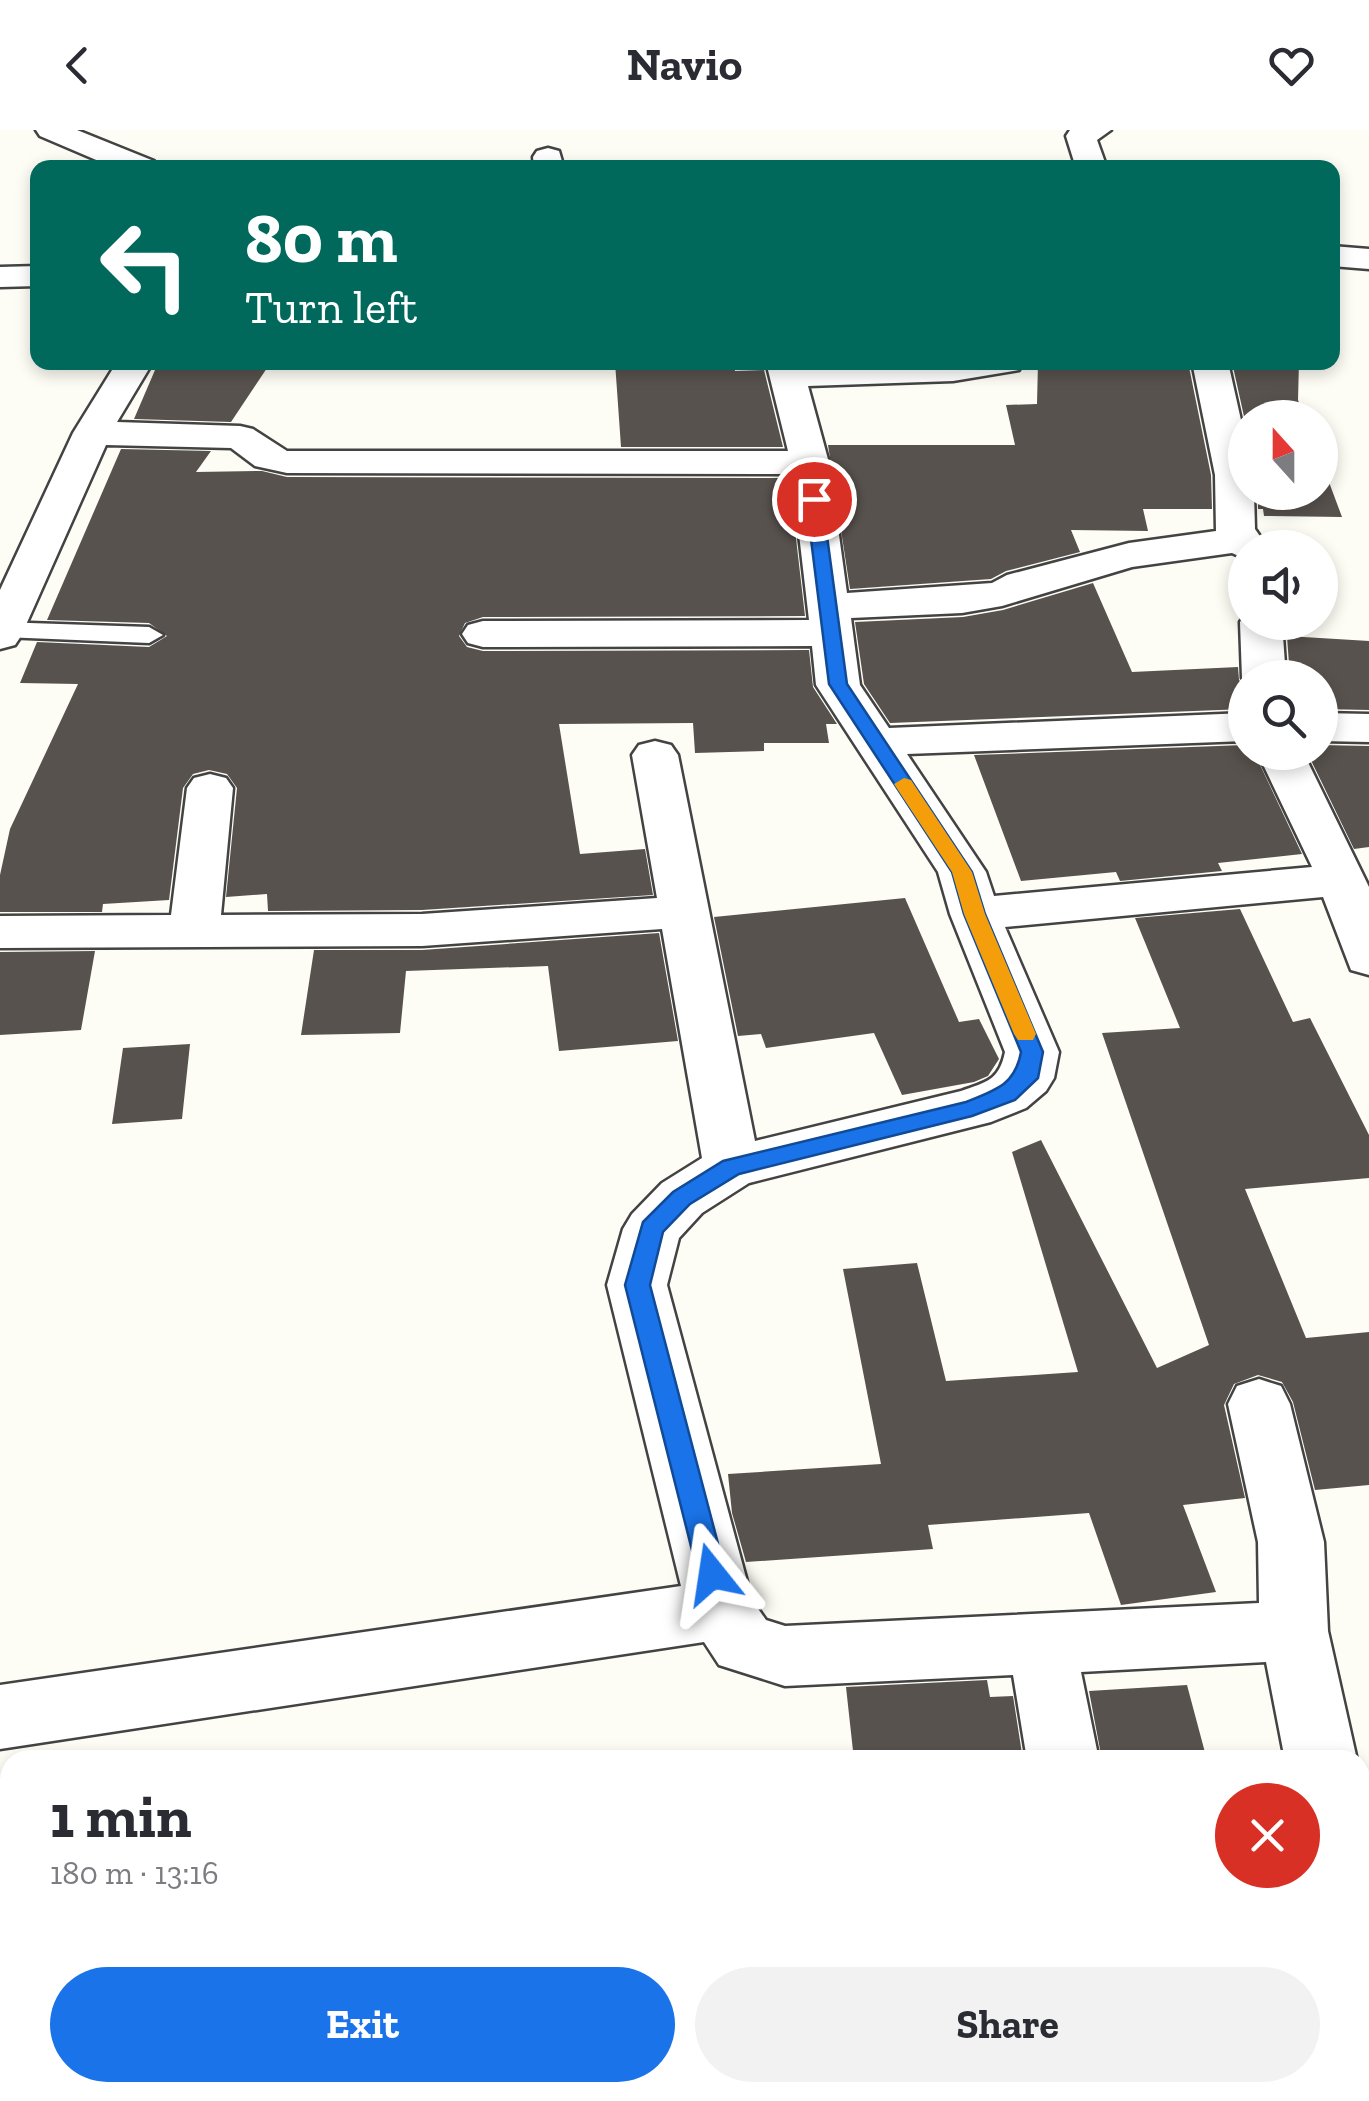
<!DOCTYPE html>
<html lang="en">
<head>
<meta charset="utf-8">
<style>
  :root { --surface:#fff; --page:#f2f2f3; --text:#2b2b33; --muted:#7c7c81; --accent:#1a73e8 }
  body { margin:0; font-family:"Zilla Slab",serif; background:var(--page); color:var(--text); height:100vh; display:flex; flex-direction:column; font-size:38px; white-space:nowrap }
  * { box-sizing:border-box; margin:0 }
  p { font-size:32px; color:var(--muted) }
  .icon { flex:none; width:55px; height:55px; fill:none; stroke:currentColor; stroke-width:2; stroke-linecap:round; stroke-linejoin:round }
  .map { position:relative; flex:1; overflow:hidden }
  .panel { position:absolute; left:0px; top:1620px; width:1370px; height:352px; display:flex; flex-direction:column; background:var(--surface); border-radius:30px 30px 0 0; box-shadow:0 5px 15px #0003 }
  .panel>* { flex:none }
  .hud { position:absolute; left:30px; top:30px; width:1310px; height:210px; border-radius:20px; box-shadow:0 5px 15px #0003; background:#00695c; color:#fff; overflow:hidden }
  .needle { width:65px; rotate:339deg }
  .fabs { position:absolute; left:1228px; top:270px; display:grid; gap:20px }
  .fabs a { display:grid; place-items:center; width:110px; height:110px; border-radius:50%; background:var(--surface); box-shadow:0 5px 15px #0003; font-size:50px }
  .pin { position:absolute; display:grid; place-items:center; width:85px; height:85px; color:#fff; margin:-42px; border:5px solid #fff; border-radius:50%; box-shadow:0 2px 10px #0007 }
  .me { position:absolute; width:110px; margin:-55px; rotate:345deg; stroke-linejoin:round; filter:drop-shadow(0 0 8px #0008) }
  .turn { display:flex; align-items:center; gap:35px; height:210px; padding:0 50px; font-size:45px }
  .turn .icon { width:130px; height:130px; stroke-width:2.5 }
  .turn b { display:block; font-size:70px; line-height:85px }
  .round { display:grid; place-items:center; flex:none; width:105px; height:105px; border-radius:52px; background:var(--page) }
  .head { display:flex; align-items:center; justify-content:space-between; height:170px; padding:0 50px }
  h1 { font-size:60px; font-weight:800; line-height:75px }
  .button { display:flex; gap:20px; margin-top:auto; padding:20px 50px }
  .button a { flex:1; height:115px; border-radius:60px; background:var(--accent); color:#fff; font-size:40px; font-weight:800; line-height:115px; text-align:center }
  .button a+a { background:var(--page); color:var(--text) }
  header { display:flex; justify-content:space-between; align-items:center; height:130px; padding:0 50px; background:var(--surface); font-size:45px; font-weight:800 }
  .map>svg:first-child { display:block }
  .building { fill:#58524e }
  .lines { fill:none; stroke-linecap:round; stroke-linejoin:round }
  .service-casing { stroke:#434343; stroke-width:5 }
  .minor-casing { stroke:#434343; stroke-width:5 }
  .service { fill:#fff; fill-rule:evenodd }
  .minor { fill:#fff; fill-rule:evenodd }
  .route { fill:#1a73e8; stroke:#114b97; stroke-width:2.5 }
  .slow { fill:#f59e0b }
</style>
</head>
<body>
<header><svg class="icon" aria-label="back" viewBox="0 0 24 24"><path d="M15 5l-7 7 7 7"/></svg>Navio<svg class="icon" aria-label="heart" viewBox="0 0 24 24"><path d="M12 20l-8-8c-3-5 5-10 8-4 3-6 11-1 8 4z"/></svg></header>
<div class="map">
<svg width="1369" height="1971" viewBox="0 0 1369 1971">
  <rect width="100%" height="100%" fill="#fefdf5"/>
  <path class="building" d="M 170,232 L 271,232 L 231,292 L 134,289 L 155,240 L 164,240 Z
    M 615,232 L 734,232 L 735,241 L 764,240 L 783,317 L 621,317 Z
    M 1038,232 L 1188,232 L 1211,345 L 1212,379 L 1143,379 L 1148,401 L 1071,400 L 1080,422 L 1006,441 L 991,449 L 850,459 L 828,315 L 1015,315 L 1006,275 L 1037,274 Z
    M 1232,232 L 1299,232 L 1298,270 L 1305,288 L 1245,288 L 1245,291 Z
    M 121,319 L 211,321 L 196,342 L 262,341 L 287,347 L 789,348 L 805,486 L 483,487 L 465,493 L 459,506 L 467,517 L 483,521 L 809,520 L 813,557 L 837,594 L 826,594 L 829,613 L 764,613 L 764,621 L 695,623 L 693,593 L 559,594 L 580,724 L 645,719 L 653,765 L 422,780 L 268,781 L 267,764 L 226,767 L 237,658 L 227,644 L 209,640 L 193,644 L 183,658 L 169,770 L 103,774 L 102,782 L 0,782 L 0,745 L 10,699 L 78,554 L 20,553 L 37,512 L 149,517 L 167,506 L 149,493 L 47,490 Z
    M 1320,328 L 1342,387 L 1264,386 L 1263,379 L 1258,379 L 1258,362 L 1320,362 Z
    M 1093,453 L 1132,542 L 1238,537 L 1239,550 L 1245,556 L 1245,579 L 890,593 L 864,554 L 855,492 L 963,487 L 1003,480 Z
    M 1287,506 L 1369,511 L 1369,580 L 1320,579 L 1320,548 L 1290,548 Z
    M 1245,615 L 1245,622 L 1254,622 L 1302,724 L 1218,733 L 1222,741 L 1120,751 L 1116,742 L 1021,751 L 974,625 Z
    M 1320,615 L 1369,616 L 1369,717 L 1354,719 L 1307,622 L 1320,622 Z
    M 905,768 L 959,892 L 979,889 L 999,929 L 988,946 L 974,952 L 902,965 L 874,903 L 766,918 L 761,904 L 738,906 L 714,787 Z
    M 1240,779 L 1293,892 L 1310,888 L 1369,1005 L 1369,1048 L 1245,1059 L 1306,1208 L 1369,1202 L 1369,1355 L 1315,1360 L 1293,1272 L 1282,1252 L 1258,1245 L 1234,1254 L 1224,1275 L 1245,1368 L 1183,1375 L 1216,1462 L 1121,1475 L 1089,1383 L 928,1395 L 933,1419 L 746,1432 L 732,1383 L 728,1344 L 881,1334 L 843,1139 L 917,1133 L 946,1251 L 1078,1242 L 1012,1022 L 1041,1010 L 1157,1238 L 1209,1215 L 1102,903 L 1180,898 L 1135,788 Z
    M 659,803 L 678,911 L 559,921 L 548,836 L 406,841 L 400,903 L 301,905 L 314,820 L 422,820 Z
    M 95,821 L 81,900 L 0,905 L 0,822 Z
    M 190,914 L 182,989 L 112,994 L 123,918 Z
    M 987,1550 L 990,1567 L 1013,1566 L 1023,1630 L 854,1630 L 846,1557 Z
    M 1187,1555 L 1207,1630 L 1102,1630 L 1089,1561 Z"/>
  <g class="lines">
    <g class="service-casing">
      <path id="service" d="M 0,492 L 149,497 L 163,505 L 149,513 L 3,507 Z"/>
    </g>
    <g class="minor-casing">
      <path id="minor" d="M 36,0 L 77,0 L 154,31 L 158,38 L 115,38 L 40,6 Z
        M 1070,0 L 1111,0 L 1097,10 L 1107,38 L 1076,38 L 1066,6 Z
        M 548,18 L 559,21 L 564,38 L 534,38 L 533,27 L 537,21 Z
        M 1332,116 L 1369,119 L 1369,139 L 1332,136 Z
        M 38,136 L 38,156 L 0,157 L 0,137 Z
        M 117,232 L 153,232 L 117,292 L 240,296 L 253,299 L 287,321 L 788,321 L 766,232 L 1023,232 L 1019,240 L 953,251 L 808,256 L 829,333 L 847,463 L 992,453 L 1007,445 L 1129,413 L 1216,401 L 1215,345 L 1192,232 L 1228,232 L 1245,308 L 1245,362 L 1254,362 L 1255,399 L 1268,418 L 1245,418 L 1245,429 L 1232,423 L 1132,437 L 1002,476 L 962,483 L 851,488 L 860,555 L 889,598 L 1245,583 L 1245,611 L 907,624 L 986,742 L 994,766 L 1312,737 L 1257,622 L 1303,622 L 1369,757 L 1369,845 L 1351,840 L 1323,767 L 1005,797 L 1059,922 L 1054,948 L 1046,961 L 1026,978 L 991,992 L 749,1053 L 702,1083 L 679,1108 L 667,1155 L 752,1470 L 766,1490 L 785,1496 L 1259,1473 L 1258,1412 L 1228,1274 L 1237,1256 L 1259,1249 L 1281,1256 L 1290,1274 L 1324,1412 L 1328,1501 L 1357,1630 L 1285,1630 L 1266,1532 L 1081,1542 L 1099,1630 L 1027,1630 L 1013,1545 L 785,1556 L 719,1535 L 704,1512 L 0,1619 L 0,1555 L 681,1456 L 607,1155 L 623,1099 L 632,1084 L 662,1053 L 702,1028 L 662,799 L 422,816 L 0,818 L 0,786 L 171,785 L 187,658 L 194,648 L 210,644 L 226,648 L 233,658 L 221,785 L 422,784 L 657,768 L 632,625 L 639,615 L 655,611 L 671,615 L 678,625 L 755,1011 L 961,961 C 986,952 999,951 1005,922 L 950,784 L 938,742 L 816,555 L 812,516 L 483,517 L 468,513 L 462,504 L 468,495 L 483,491 L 809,490 L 792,344 L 287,343 L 255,336 L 231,318 L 106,315 L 21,506 L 15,515 L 0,519 L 0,460 L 73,303 Z
        M 1245,485 L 1245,492 L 1282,492 L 1286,548 L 1245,548 L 1245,552 L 1242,548 L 1240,492 Z
        M 1320,583 L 1369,584 L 1369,612 L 1320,611 Z"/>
    </g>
    <use href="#service" class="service"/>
    <use href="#minor" class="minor"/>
  </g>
  <path class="route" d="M 814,364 L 822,369 L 847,554 L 972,742 L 985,784 L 1043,922 L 1038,948 L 1015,970 L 972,986 L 739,1044 L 690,1074 L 663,1102 L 650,1155 L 726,1444 L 722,1452 L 712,1456 L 702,1452 L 698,1444 L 625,1155 L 643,1092 L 673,1062 L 723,1031 L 966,972 C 996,960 1015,955 1021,922 L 964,784 L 952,742 L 829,554 L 806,369 Z"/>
  <path class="slow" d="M 904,648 L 911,650 L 972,742 L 985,784 L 1036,904 L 1033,910 L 1018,910 L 1014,904 L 964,784 L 952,742 L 894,654 Z"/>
</svg>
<div class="fabs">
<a><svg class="needle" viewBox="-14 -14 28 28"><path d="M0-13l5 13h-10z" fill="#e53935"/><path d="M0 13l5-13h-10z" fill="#7c7c81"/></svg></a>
<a><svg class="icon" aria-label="sound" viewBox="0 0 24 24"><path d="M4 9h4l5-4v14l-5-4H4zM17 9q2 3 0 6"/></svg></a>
<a><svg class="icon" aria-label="search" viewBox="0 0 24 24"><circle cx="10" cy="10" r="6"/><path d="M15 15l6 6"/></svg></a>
</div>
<div class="pin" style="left:814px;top:369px;background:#d93025"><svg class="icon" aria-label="arrive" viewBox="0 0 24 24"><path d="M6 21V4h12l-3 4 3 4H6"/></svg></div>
<svg class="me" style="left:712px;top:1444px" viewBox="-20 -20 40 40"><path d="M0-17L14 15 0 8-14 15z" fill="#1a73e8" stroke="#fff" stroke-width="4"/></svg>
<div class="hud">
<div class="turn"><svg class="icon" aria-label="left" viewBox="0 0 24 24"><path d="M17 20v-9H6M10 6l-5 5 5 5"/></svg><div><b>80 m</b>Turn left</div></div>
</div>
<section class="panel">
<div class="head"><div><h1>1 min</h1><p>180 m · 13:16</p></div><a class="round" style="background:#d93025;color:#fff"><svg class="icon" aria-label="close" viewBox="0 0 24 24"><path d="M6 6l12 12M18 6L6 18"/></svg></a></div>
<div class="button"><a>Exit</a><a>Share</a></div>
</section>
</div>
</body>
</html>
